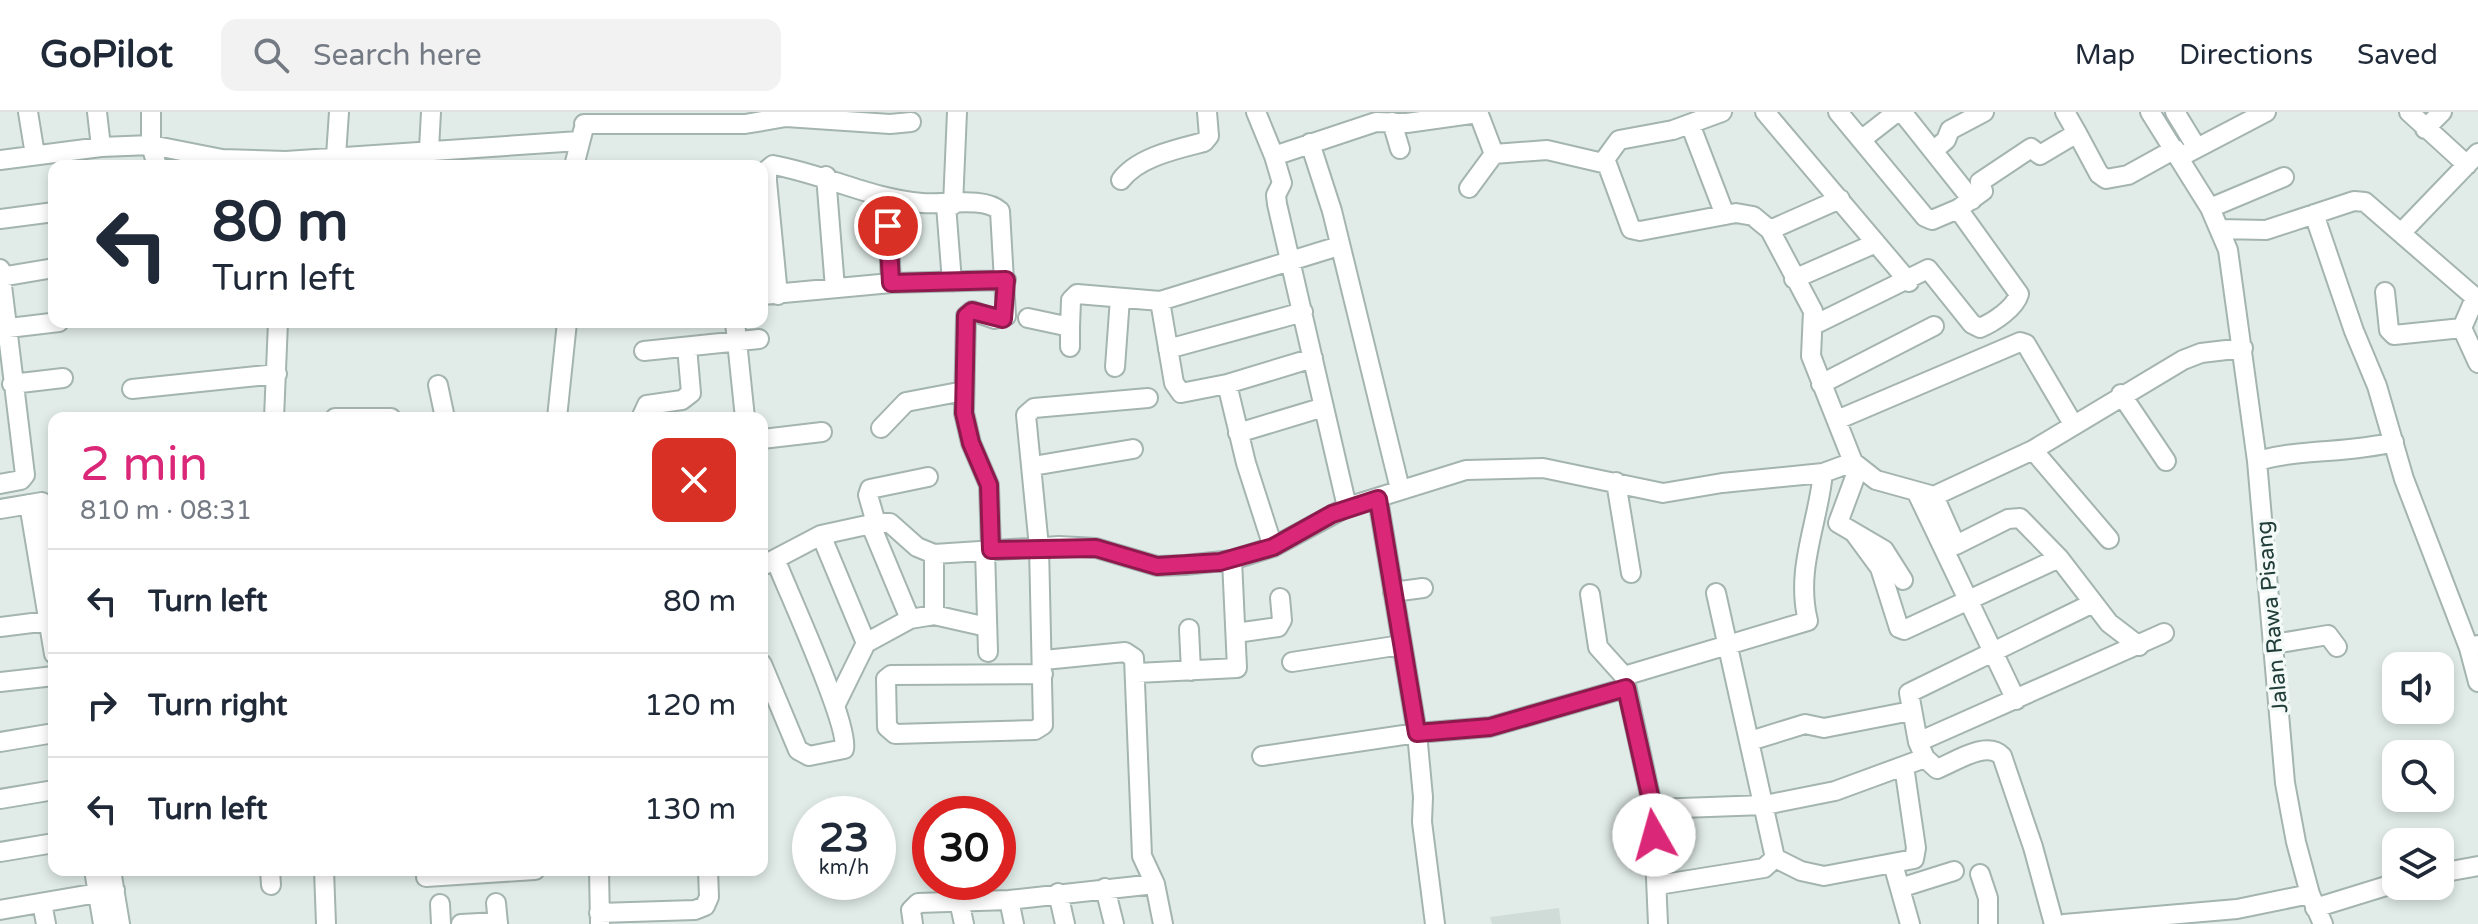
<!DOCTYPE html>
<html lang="en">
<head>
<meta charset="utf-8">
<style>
  :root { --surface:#fff; --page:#f2f2f3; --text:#1f2937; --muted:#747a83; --line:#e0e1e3; --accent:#db2777 }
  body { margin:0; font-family:"Varela Round",sans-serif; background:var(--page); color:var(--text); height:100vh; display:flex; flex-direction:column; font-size:30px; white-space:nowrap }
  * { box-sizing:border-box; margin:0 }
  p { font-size:26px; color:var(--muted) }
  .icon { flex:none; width:44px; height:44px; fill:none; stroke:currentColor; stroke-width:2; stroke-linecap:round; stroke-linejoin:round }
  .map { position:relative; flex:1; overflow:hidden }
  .panel { position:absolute; left:48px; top:300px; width:720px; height:464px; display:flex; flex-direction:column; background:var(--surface); border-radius:16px; box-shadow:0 4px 12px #0003 }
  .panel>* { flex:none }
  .top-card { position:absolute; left:48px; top:48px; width:720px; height:168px; border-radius:16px; box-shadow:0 4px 12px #0003; background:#fff; color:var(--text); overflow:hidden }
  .tools { position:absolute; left:2382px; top:540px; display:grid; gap:16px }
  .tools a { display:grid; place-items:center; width:72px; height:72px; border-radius:16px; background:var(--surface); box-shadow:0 4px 12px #0003; font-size:40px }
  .speed { position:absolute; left:792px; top:684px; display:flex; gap:16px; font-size:40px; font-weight:700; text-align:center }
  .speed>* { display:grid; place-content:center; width:104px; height:104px; border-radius:50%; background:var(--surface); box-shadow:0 4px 12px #0003; line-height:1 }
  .speed small { font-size:20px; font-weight:400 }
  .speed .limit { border:12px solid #d22; background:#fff; color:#111 }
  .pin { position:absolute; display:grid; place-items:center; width:68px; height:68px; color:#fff; margin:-34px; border:4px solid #fff; border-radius:50%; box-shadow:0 2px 8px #0007 }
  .me { position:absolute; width:88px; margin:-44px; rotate:353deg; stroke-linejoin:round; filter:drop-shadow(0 0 6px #0008) }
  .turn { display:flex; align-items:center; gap:28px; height:168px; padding:0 32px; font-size:36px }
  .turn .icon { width:104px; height:104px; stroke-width:2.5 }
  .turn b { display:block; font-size:56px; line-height:68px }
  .round { display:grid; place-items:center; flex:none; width:84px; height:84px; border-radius:16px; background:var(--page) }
  .overview { display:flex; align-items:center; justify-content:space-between; height:136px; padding:0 32px }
  h1 { font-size:48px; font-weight:600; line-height:60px; color:var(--accent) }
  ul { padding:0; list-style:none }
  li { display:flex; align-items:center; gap:24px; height:104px; padding:0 32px; border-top:2px solid var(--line) }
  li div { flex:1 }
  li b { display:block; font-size:30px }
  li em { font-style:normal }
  header { display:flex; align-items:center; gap:48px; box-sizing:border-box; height:112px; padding:0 40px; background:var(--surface); border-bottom:2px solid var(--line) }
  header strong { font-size:38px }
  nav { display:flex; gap:44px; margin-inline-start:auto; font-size:28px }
  .search { width:560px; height:72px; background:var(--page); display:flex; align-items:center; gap:20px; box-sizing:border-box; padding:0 28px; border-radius:16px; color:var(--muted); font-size:30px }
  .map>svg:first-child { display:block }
  .built { fill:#cfdcd8 }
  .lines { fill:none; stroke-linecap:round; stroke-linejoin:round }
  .minor-casing { stroke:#a4b4b0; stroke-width:22 }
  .minor { stroke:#fff; stroke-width:18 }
  .route-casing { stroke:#8e194d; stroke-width:20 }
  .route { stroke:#db2777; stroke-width:14 }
  .labels { text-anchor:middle; stroke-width:7; stroke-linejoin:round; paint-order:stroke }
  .street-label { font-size:22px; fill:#213d39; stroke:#f2f9f6 }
</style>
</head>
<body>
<header>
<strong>GoPilot</strong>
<div class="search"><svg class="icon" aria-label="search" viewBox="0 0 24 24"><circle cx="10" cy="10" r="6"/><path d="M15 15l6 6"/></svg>Search here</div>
<nav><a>Map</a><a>Directions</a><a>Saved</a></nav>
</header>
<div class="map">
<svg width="2478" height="812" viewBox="0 0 2478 812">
  <rect width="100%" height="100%" fill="#e1ece8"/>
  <path class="built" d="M 1559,796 L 1561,812 L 1492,812 L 1490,805 Z"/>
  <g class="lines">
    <g class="minor-casing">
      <path id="minor" d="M 28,0 L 35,43
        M 97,0 L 101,35
        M 151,0 L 151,33 L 157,54
        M 1256,0 L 1274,44 L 1376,10 L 1407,11 L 1478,1
        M 1478,0 L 1494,42 L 1547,38 L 1607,52 L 1631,117 L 1640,119 L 1736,101 L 1753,104 L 1770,118
        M 1765,0 L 1909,170
        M 1838,0 L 1925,105 L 1932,108 L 1958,97 L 1983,79 L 1980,70 L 2031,36 L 2040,43 L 2077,21 L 2099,62 L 2106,67 L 2128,63 L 2175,37
        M 1902,0 L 1972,88
        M 2065,0 L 2077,21
        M 2150,0 L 2210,96 L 2228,138 L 2257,349 L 2285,671 L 2296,730 L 2310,782 L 2323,812
        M 2175,0 L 2197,36
        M 2409,0 L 2467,53
        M 1392,10 L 1400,37
        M 584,12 L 745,12 L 786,5 L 890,12 L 911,10
        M 1690,12 L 1725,103
        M 2425,17 L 2442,0
        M 1861,28 L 1897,0
        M 1310,31 L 1332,99 L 1400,377
        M 429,37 L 431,0
        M 1933,39 L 1946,28 L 1950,18 L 1984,0
        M 1274,44 L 1282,71 L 1276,83 L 1277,92 L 1347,395
        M 2180,45 L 2266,0
        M 0,48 L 101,35 L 151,33 L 222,47 L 286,49 L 579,29
        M 1603,50 L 1619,28 L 1673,18 L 1722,0
        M 331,52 L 336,44 L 339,0
        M 574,54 L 583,19
        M 826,64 L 835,176
        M 1121,68 C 1138,45 1177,37 1204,30 L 1209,24 L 1207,0
        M 1469,76 L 1494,42
        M 887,86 L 891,171
        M 1840,87 L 1770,118 L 1813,199 L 1811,244 L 1853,350 L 1876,368 L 1934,384 L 2033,338 L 2183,248 L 2201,241 L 2243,236
        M 946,93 L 952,170
        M 953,93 L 957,0
        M 2210,96 L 2284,65
        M 2314,102 L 2354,219 L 2377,274 L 2404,367 L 2469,536 L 2478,533
        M 0,107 L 54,100
        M 2220,117 L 2266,118 L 2354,89 L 2365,90 L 2478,188
        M 2401,121 L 2478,41
        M 0,157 L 25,363 L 21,368 L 0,372
        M 1,165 L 54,156
        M 1794,167 L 1876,131
        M 2385,180 L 2389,218 L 2394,223 L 2462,216 L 2475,186
        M 762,183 L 891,171 L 1006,168
        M 778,183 L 767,69 L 767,58 L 773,53 C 824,62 871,87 922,91 C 944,93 984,84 1000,99 L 1006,204 L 995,207 L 972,199 L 966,204 L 964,301 L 971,331 L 989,373 L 991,438
        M 1160,189 L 1174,271 L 1181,281 L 1227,272 L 1313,246
        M 1028,206 L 1070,215 L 1071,188 L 1077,182 L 1160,189 L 1339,134
        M 735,210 L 745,306
        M 1814,213 L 1928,157 L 1972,212 L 1980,216 C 1994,210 2015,196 2019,182 L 1958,97
        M 2462,216 L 2478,251
        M 0,217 L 59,210
        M 1070,235 L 1070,215
        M 1168,237 L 1303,200
        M 644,239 L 759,227
        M 1115,255 L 1120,186
        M 12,272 L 63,266
        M 1227,272 L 1246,351 L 1273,435
        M 1821,272 L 1934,214
        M 438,273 L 445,306
        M 132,277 L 277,262
        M 2121,282 L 2166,349
        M 274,306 L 278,210
        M 335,306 L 391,306
        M 557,306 L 567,210
        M 641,306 L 647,293 L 682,288 L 691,281 L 687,235
        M 1837,308 L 2020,230 L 2026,232 L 2073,312
        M 881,316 L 906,290 L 964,279
        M 1238,321 L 1324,295
        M 762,327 L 822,320
        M 2033,338 L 2109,427
        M 2257,349 C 2304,336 2346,342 2394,330
        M 1033,354 L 1133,337
        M 1858,357 L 1838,411 L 1884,438 L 1903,468
        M 1616,370 L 1631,461
        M 1917,381 L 2016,588
        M 1934,384 L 1954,429
        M 1378,387 L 1417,621 L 1423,685 L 1422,710 L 1435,812
        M 29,392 L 54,542
        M 0,397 L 42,390 L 54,450
        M 870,411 L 910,507
        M 876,411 L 868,383 L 870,377 L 928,365
        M 1855,422 L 1880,456 L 1899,516 L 1904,518 L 2059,446
        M 821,423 L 866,531
        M 1956,433 L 2008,407 L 2020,406 L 2059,446 L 2109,511 L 2139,534
        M 985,438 L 988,540
        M 762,454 L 821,423 L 876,411 L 890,411 L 917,435 L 934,442 L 1059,434 L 1096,436 L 1157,454 L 1185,453 L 1232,448 L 1273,435 L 1347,395 L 1466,358 L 1543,356 L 1663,381 L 1722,371 L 1823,361 L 1853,350
        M 1393,480 L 1423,476
        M 1590,482 L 1598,535 L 1624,564
        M 934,503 L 934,442
        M 0,515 L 48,509
        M 1189,517 L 1191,559
        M 1236,521 L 1278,515 L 1282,508 L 1280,486
        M 2274,532 L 2328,523 L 2337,535
        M 2469,536 L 2478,570
        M 1044,548 L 1125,540 L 1134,546 L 1142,744 L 1155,772 L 1163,812
        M 1292,550 L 1401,533
        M 762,552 L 798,638 L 809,644 L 844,637 C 850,613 788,480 776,449
        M 1137,561 L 1237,556 L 1232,448
        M 1043,562 L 891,563 L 886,567 L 887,615 L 895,622 L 1035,618 L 1043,613 L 1039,435 L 1026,303 L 1034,296 L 1148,286
        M 0,570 L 54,564
        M 835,594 L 866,531 L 910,507 L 934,503 L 987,515
        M 1750,629 L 1805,612 L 1824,616 L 1911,599
        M 0,630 L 54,621
        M 1918,630 L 2164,521
        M 1262,644 L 1417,621 L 1490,615 L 1626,576
        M 1925,646 L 1937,657 C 1955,650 1986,628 2002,644 L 2033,735 L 2054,812
        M 0,687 L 54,678
        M 1653,697 L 1765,693 L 1835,679 L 1925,646 L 1918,630 L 1909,581 L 2091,492
        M 0,740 L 54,731
        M 1775,746 L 1801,759 L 1824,764 L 1914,747 L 1916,736 L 1904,654
        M 1893,752 L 1910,812
        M 94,758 L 103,812
        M 111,758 L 120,812
        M 270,758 L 271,773
        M 324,758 L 326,812
        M 599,758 L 600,811
        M 2440,761 L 2478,754
        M 1980,762 L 1988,786 L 1988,812
        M 426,765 L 535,758
        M 1658,773 L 1764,756 L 1775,746 L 1716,481
        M 1105,776 L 1114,812
        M 1900,776 L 1954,759
        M 1058,781 L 1065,812
        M 1009,788 L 1014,812
        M 959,789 L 964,812
        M 42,791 L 46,812
        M 496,791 L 498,812
        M 440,792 L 441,812
        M 2315,796 L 2396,771
        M 0,798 L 115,778
        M 599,801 L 695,798 L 705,794 L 709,785 L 708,758
        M 461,812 L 498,810
        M 913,812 L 911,798 L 918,791 L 1009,788 L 1155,772
        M 1658,812 L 1653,697 L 1624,564 L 1808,509 C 1795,457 1818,412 1823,361
        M 2064,812 L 2237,797 L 2310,782"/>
    </g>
    <use href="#minor" class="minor"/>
  </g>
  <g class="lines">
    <g class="route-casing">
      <path id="route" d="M 888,114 L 891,171 L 1006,168 L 1003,207 L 972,199 L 966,204 L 964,301 L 971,331 L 989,373 L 991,438 L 1096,436 L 1157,454 L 1220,450 L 1273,435 L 1332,402 L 1378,387 L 1417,621 L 1490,615 L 1626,576 L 1653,697 L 1654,723"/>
    </g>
    <use href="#route" class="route"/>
  </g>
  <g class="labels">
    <g class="street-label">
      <text transform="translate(2271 505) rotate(-95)" y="8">Jalan Rawa Pisang</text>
    </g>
  </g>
</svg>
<div class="tools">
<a><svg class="icon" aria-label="sound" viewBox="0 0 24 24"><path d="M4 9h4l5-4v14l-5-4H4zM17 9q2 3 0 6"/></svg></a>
<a><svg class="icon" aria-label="search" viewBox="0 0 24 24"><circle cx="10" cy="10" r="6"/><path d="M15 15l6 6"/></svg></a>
<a><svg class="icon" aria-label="layers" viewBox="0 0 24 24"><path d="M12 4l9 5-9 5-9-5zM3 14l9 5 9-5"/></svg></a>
</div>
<div class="speed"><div>23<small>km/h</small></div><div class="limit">30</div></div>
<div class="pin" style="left:888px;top:114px;background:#d93025"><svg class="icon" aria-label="arrive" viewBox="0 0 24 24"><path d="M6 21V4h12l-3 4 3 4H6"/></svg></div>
<svg class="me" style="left:1654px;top:723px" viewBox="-20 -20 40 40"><circle r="19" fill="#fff"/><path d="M0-13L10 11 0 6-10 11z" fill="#db2777"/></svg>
<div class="top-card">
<div class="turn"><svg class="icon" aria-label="left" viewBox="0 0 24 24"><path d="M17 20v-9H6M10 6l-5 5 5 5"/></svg><div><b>80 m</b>Turn left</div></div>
</div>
<section class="panel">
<div class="overview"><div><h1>2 min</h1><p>810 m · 08:31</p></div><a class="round" style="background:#d93025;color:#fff"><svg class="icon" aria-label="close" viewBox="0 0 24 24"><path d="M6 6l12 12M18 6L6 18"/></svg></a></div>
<ul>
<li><svg class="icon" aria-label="left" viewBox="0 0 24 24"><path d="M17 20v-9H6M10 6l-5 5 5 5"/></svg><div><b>Turn left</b></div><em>80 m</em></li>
<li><svg class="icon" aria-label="right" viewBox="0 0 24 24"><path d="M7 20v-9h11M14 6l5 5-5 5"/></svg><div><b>Turn right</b></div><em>120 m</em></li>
<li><svg class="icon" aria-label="left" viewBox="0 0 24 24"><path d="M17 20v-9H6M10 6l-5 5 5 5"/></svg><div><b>Turn left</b></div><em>130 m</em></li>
</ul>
</section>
</div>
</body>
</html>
